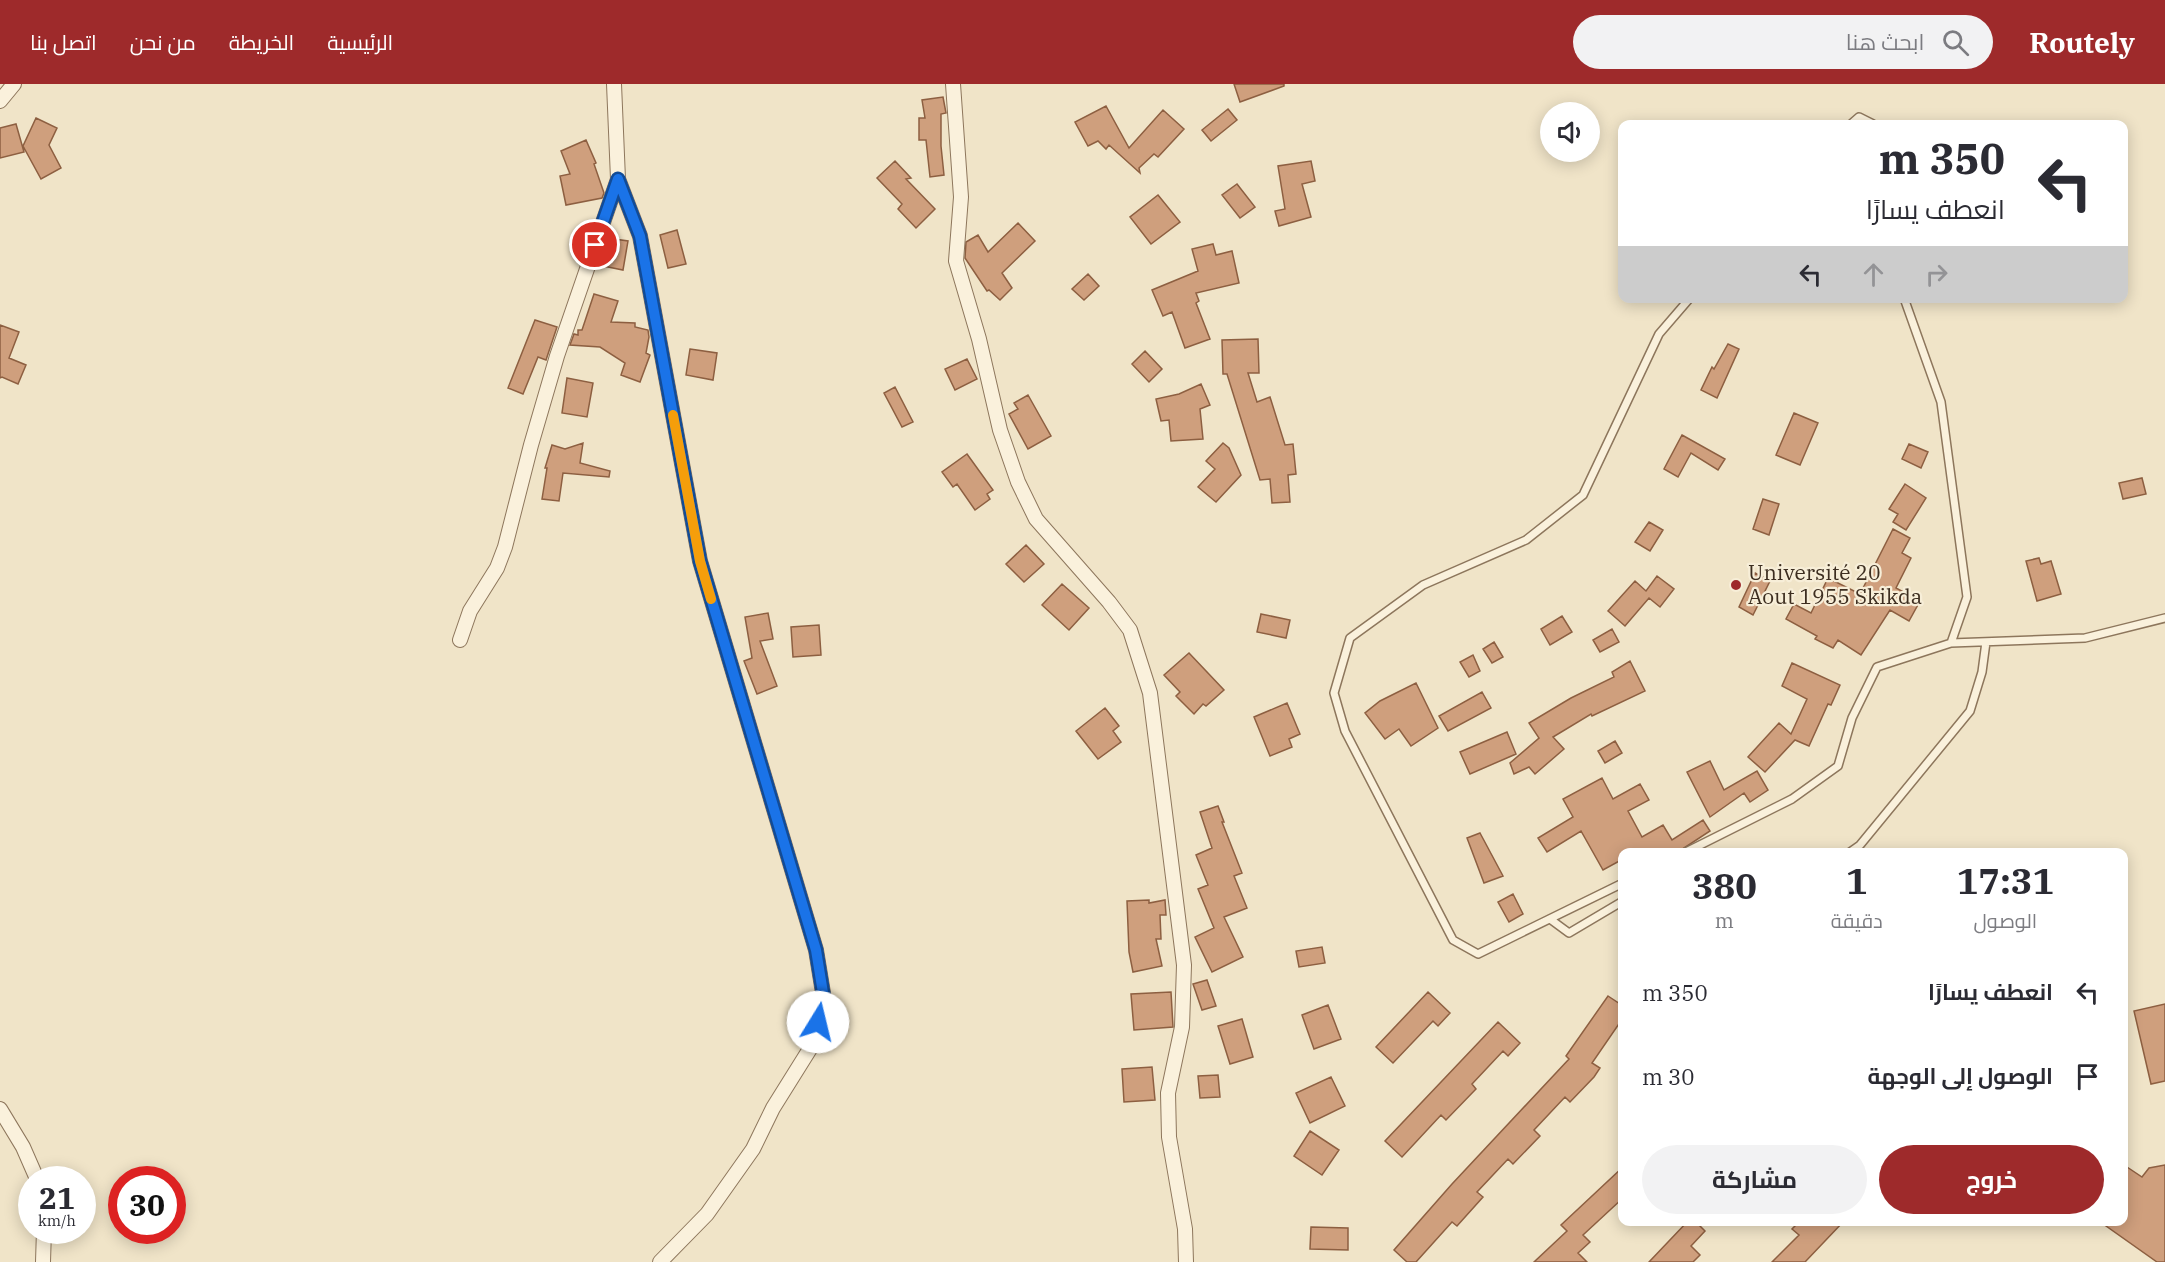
<!DOCTYPE html>
<html lang="ar">
<head>
<meta charset="utf-8">
<style>
  :root { --surface:#fff; --page:#f2f2f3; --text:#2b2b33; --muted:#7c7c81; --accent:#9e2a2b }
  body { margin:0; font-family:"IBM Plex Serif",Cairo,serif; background:var(--page); color:var(--text); direction:rtl; height:100vh; display:flex; flex-direction:column; font-size:22px; white-space:nowrap }
  * { box-sizing:border-box; margin:0 }
  p { font-size:20px; color:var(--muted) }
  .icon { flex:none; width:33px; height:33px; fill:none; stroke:currentColor; stroke-width:2; stroke-linecap:round; stroke-linejoin:round }
  .map { position:relative; flex:1; overflow:hidden; direction:ltr }
  .drawer { position:absolute; left:1618px; top:764px; width:510px; height:378px; display:flex; flex-direction:column; background:var(--surface); border-radius:12px; box-shadow:0 3px 15px #0003; direction:rtl }
  .drawer>* { flex:none }
  .banner { position:absolute; left:1618px; top:36px; width:510px; height:183px; border-radius:12px; box-shadow:0 3px 15px #0003; direction:rtl; background:#fff; color:var(--text); overflow:hidden }
  .buttons { position:absolute; left:1540px; top:18px; display:grid; gap:12px }
  .buttons a { display:grid; place-items:center; width:60px; height:60px; border-radius:50%; background:var(--surface); box-shadow:0 3px 15px #0003; font-size:30px }
  .speed { position:absolute; left:18px; top:1082px; display:flex; gap:12px; font-size:30px; font-weight:700; text-align:center }
  .speed>* { display:grid; place-content:center; width:78px; height:78px; border-radius:50%; background:var(--surface); box-shadow:0 3px 15px #0003; line-height:1 }
  .speed small { font-size:15px; font-weight:400 }
  .speed .limit { border:9px solid #d22; background:#fff; color:#111 }
  .pin { position:absolute; display:grid; place-items:center; width:51px; height:51px; color:#fff; margin:-26px; border:3px solid #fff; border-radius:50%; box-shadow:0 2px 6px #0007 }
  .me { position:absolute; width:66px; margin:-33px; rotate:9deg; stroke-linejoin:round; filter:drop-shadow(0 0 4px #0008) }
  .turn { display:flex; align-items:center; gap:21px; height:126px; padding:0 24px; font-size:27px }
  .turn .icon { width:78px; height:78px; stroke-width:2.5 }
  .turn b { display:block; font-size:42px; line-height:51px }
  .lanes { display:flex; align-items:center; height:57px; padding:0 24px; background:#0003; justify-content:center; gap:30px; direction:ltr }
  .lanes .off { opacity:.35 }
  .eta { display:flex; justify-content:space-evenly; align-items:center; height:102px; text-align:center }
  .eta b { font-size:36px; font-weight:700; line-height:42px }
  .button { display:flex; gap:12px; margin-top:auto; padding:12px 24px }
  .button a { flex:1; height:69px; border-radius:36px; background:var(--accent); color:#fff; font-size:24px; font-weight:700; line-height:69px; text-align:center }
  .button a+a { background:var(--page); color:var(--text) }
  ul { padding:0; list-style:none }
  li { display:flex; align-items:center; gap:18px; height:84px; padding:0 24px }
  li div { flex:1 }
  li b { display:block; font-size:22px }
  li em { font-style:normal }
  header { display:flex; align-items:center; gap:36px; box-sizing:border-box; height:84px; padding:0 30px; background:var(--accent); color:#fff }
  header strong { font-size:28px }
  nav { display:flex; gap:33px; margin-inline-start:auto; font-size:21px }
  .search { width:420px; height:54px; background:var(--page); display:flex; align-items:center; gap:15px; box-sizing:border-box; padding:0 21px; border-radius:33px; color:var(--muted); font-size:22px }
  .map>svg:first-child { display:block }
  .building { fill:#cf9f7d; stroke:#8d5f41; stroke-width:1.5 }
  .lines { fill:none; stroke-linecap:round; stroke-linejoin:round }
  .lane-casing { stroke:#8d765c; stroke-width:10 }
  .street-casing { stroke:#8d765c; stroke-width:16 }
  .lane { stroke:#faf1dc; stroke-width:7 }
  .street { stroke:#faf1dc; stroke-width:14 }
  .route-casing { stroke:#114b97; stroke-width:15 }
  .route { stroke:#1a73e8; stroke-width:10 }
  .slow { stroke:#f59e0b; stroke-width:10 }
  .poi-dot { fill:#9e2a2b; stroke:#f7eed8; stroke-width:2 }
  .labels { text-anchor:middle; stroke-width:4.5; stroke-linejoin:round; paint-order:stroke }
  .poi-label { font-size:21px; fill:#3d2e20; stroke:#f7eed8; text-anchor:start }
</style>
</head>
<body>
<header>
<strong>Routely</strong>
<div class="search"><svg class="icon" aria-label="search" viewBox="0 0 24 24"><circle cx="10" cy="10" r="6"/><path d="M15 15l6 6"/></svg>ابحث هنا</div>
<nav><a>الرئيسية</a><a>الخريطة</a><a>من نحن</a><a>اتصل بنا</a></nav>
</header>
<div class="map">
<svg width="2165" height="1178" viewBox="0 0 2165 1178">
  <rect width="100%" height="100%" fill="#f0e4c8"/>
  <path class="building" d="M 1234,0 L 1284,0 L 1284,2 L 1240,18 Z
    M 943,13 L 946,29 L 941,30 L 941,62 L 944,91 L 930,93 L 926,56 L 919,56 L 919,34 L 925,34 L 922,16 Z
    M 1106,22 L 1129,64 L 1163,26 L 1184,45 L 1158,73 L 1154,70 L 1139,84 L 1140,89 L 1109,61 L 1106,65 L 1098,57 L 1088,62 L 1075,38 Z
    M 1228,25 L 1237,36 L 1211,57 L 1202,46 Z
    M 36,34 L 57,44 L 49,61 L 61,84 L 41,95 L 23,62 Z
    M 16,40 L 24,68 L 0,74 L 0,44 Z
    M 586,56 L 596,79 L 594,80 L 604,109 L 602,114 L 566,121 L 560,92 L 570,90 L 561,67 Z
    M 895,77 L 911,94 L 906,95 L 935,125 L 916,144 L 898,125 L 902,120 L 877,94 Z
    M 1311,77 L 1315,97 L 1302,100 L 1311,133 L 1279,142 L 1275,127 L 1285,125 L 1278,82 Z
    M 1237,100 L 1255,123 L 1240,134 L 1222,111 Z
    M 1158,111 L 1180,138 L 1151,160 L 1130,133 Z
    M 1018,139 L 1035,157 L 1002,189 L 1012,204 L 1000,216 L 989,206 L 987,207 L 965,174 L 966,158 L 978,151 L 988,168 Z
    M 677,146 L 686,180 L 668,184 L 660,151 Z
    M 607,154 L 628,157 L 623,186 L 598,181 Z
    M 1213,160 L 1216,171 L 1232,167 L 1239,199 L 1196,209 L 1199,217 L 1196,219 L 1210,255 L 1185,264 L 1172,228 L 1163,232 L 1152,206 L 1198,187 L 1192,165 Z
    M 1088,190 L 1099,202 L 1084,216 L 1072,205 Z
    M 594,210 L 618,217 L 611,238 L 635,239 L 635,243 L 648,246 L 649,253 L 646,269 L 650,271 L 640,298 L 621,291 L 625,279 L 600,263 L 570,261 L 574,250 L 578,251 L 578,246 L 582,246 Z
    M 535,236 L 557,243 L 546,276 L 538,273 L 523,310 L 508,304 Z
    M 0,241 L 19,248 L 9,274 L 26,281 L 18,300 L 2,293 L 0,294 Z
    M 1258,255 L 1259,289 L 1248,289 L 1257,318 L 1270,313 L 1285,361 L 1293,360 L 1296,390 L 1288,391 L 1290,418 L 1272,419 L 1270,395 L 1260,396 L 1227,290 L 1223,290 L 1222,256 Z
    M 1728,260 L 1739,265 L 1717,314 L 1701,306 L 1712,283 L 1714,285 Z
    M 690,265 L 717,269 L 713,296 L 686,291 Z
    M 1145,267 L 1162,285 L 1149,298 L 1132,280 Z
    M 967,275 L 977,295 L 955,306 L 945,285 Z
    M 567,294 L 593,299 L 587,333 L 562,329 Z
    M 1201,300 L 1210,321 L 1200,325 L 1203,355 L 1171,357 L 1169,336 L 1161,337 L 1156,315 L 1179,310 Z
    M 895,303 L 913,338 L 902,343 L 884,309 Z
    M 1028,311 L 1051,352 L 1028,365 L 1009,330 L 1018,325 L 1014,319 Z
    M 1794,329 L 1818,339 L 1800,381 L 1776,371 Z
    M 1682,351 L 1725,375 L 1718,386 L 1691,369 L 1678,393 L 1664,385 Z
    M 583,359 L 580,379 L 610,387 L 609,393 L 563,389 L 559,417 L 542,415 L 547,384 L 545,384 L 552,361 L 565,365 Z
    M 1223,359 L 1229,364 L 1241,391 L 1216,418 L 1198,403 L 1215,385 L 1206,377 Z
    M 1909,360 L 1928,368 L 1921,384 L 1902,375 Z
    M 967,370 L 993,406 L 987,410 L 990,415 L 975,426 L 957,400 L 953,403 L 942,388 Z
    M 2142,394 L 2146,410 L 2123,415 L 2119,399 Z
    M 1905,400 L 1926,414 L 1906,446 L 1893,438 L 1898,430 L 1889,425 Z
    M 1763,415 L 1779,420 L 1769,451 L 1753,445 Z
    M 1649,438 L 1663,446 L 1650,467 L 1635,458 Z
    M 1893,445 L 1910,454 L 1902,469 L 1911,474 L 1896,504 L 1920,517 L 1909,537 L 1890,526 L 1861,571 L 1838,556 L 1833,564 L 1815,555 L 1817,552 L 1786,535 L 1794,520 L 1811,529 L 1828,494 L 1860,510 Z
    M 1026,461 L 1044,480 L 1024,498 L 1006,480 Z
    M 2039,474 L 2041,480 L 2051,477 L 2061,510 L 2037,517 L 2026,477 Z
    M 1755,489 L 1770,497 L 1753,531 L 1739,523 Z
    M 1657,492 L 1674,505 L 1660,523 L 1649,514 L 1625,542 L 1608,527 L 1635,497 L 1646,507 Z
    M 1062,500 L 1089,524 L 1069,546 L 1042,521 Z
    M 768,529 L 773,555 L 760,557 L 777,602 L 757,610 L 744,577 L 752,574 L 745,533 Z
    M 1261,530 L 1290,536 L 1286,554 L 1257,548 Z
    M 1562,532 L 1572,548 L 1550,561 L 1541,545 Z
    M 819,541 L 821,571 L 793,573 L 791,543 Z
    M 1612,545 L 1619,558 L 1600,568 L 1593,556 Z
    M 1494,558 L 1503,573 L 1492,579 L 1483,565 Z
    M 1189,569 L 1224,606 L 1206,622 L 1203,620 L 1194,630 L 1176,612 L 1180,608 L 1164,591 Z
    M 1473,571 L 1480,587 L 1469,593 L 1460,578 Z
    M 1630,577 L 1645,607 L 1592,632 L 1591,630 L 1553,653 L 1564,665 L 1535,690 L 1529,683 L 1514,690 L 1510,679 L 1539,654 L 1529,639 L 1571,614 L 1614,593 L 1612,588 Z
    M 1792,579 L 1840,601 L 1831,621 L 1828,620 L 1809,662 L 1795,656 L 1765,688 L 1748,673 L 1779,639 L 1791,650 L 1807,615 L 1782,602 Z
    M 1416,599 L 1438,644 L 1411,662 L 1399,645 L 1385,655 L 1365,629 L 1380,617 Z
    M 1482,608 L 1491,624 L 1448,647 L 1439,632 Z
    M 1287,619 L 1300,650 L 1289,655 L 1292,663 L 1270,672 L 1254,633 Z
    M 1105,624 L 1119,642 L 1113,647 L 1121,658 L 1098,675 L 1076,647 Z
    M 1507,648 L 1516,670 L 1470,690 L 1460,668 Z
    M 1615,657 L 1622,669 L 1605,679 L 1598,667 Z
    M 1710,677 L 1724,706 L 1757,687 L 1768,706 L 1750,718 L 1744,709 L 1710,733 L 1687,688 Z
    M 1602,694 L 1613,715 L 1640,700 L 1649,716 L 1628,727 L 1642,753 L 1663,741 L 1672,756 L 1703,736 L 1710,747 L 1678,768 L 1623,768 L 1623,775 L 1603,786 L 1581,747 L 1547,768 L 1538,754 L 1573,733 L 1563,715 Z
    M 1218,722 L 1224,738 L 1222,738 L 1242,789 L 1234,792 L 1247,824 L 1224,833 L 1243,873 L 1212,888 L 1195,853 L 1214,844 L 1198,805 L 1208,801 L 1196,771 L 1212,764 L 1200,728 Z
    M 1480,749 L 1503,792 L 1484,799 L 1467,754 Z
    M 1513,810 L 1523,830 L 1509,838 L 1498,818 Z
    M 1149,816 L 1149,819 L 1165,816 L 1166,831 L 1160,831 L 1161,855 L 1156,855 L 1162,882 L 1133,888 L 1129,868 L 1127,817 Z
    M 1322,863 L 1325,879 L 1299,883 L 1296,867 Z
    M 1207,896 L 1216,922 L 1202,926 L 1193,900 Z
    M 1171,908 L 1173,943 L 1134,946 L 1131,910 Z
    M 1428,908 L 1450,929 L 1438,942 L 1433,937 L 1393,979 L 1376,963 Z
    M 1608,912 L 1623,922 L 1623,934 L 1592,979 L 1600,984 L 1594,993 L 1570,1018 L 1565,1013 L 1534,1046 L 1540,1052 L 1513,1080 L 1508,1075 L 1477,1108 L 1483,1113 L 1457,1142 L 1452,1138 L 1416,1178 L 1407,1178 L 1394,1166 L 1452,1100 L 1569,975 L 1566,972 Z
    M 2165,920 L 2165,997 L 2151,1000 L 2134,927 Z
    M 1328,921 L 1341,955 L 1314,965 L 1302,931 Z
    M 1242,935 L 1253,973 L 1230,980 L 1218,942 Z
    M 1498,938 L 1520,959 L 1508,972 L 1503,967 L 1472,1000 L 1476,1005 L 1446,1036 L 1441,1031 L 1402,1073 L 1385,1057 Z
    M 1152,983 L 1155,1016 L 1124,1018 L 1122,985 Z
    M 1218,991 L 1220,1013 L 1200,1014 L 1198,992 Z
    M 1331,993 L 1345,1022 L 1310,1039 L 1296,1009 Z
    M 1310,1047 L 1339,1066 L 1322,1091 L 1294,1072 Z
    M 2124,1081 L 2142,1093 L 2149,1084 L 2165,1081 L 2165,1178 L 2157,1178 L 2099,1137 L 2124,1137 Z
    M 1623,1083 L 1623,1114 L 1583,1151 L 1590,1158 L 1578,1169 L 1587,1178 L 1534,1178 L 1567,1147 L 1561,1141 Z
    M 1688,1137 L 1695,1137 L 1705,1147 L 1691,1162 L 1700,1171 L 1693,1178 L 1649,1178 Z
    M 1800,1137 L 1844,1137 L 1805,1178 L 1772,1178 L 1799,1151 L 1792,1145 Z
    M 1311,1143 L 1348,1144 L 1348,1166 L 1310,1165 Z"/>
  <g class="lines">
    <g class="lane-casing">
      <path id="lane" d="M 1851,40 L 1859,33 L 1873,40
        M 1904,214 L 1941,318 L 1967,513 L 1951,559
        M 1686,768 L 1792,715 L 1838,682 L 1852,634 L 1877,583 L 1951,559 L 2085,554 L 2165,534
        M 1850,768 L 1860,761 L 1970,627 L 1982,588 L 1986,558
        M 1623,799 L 1478,870 L 1453,856 L 1345,647 L 1334,609 L 1350,554 L 1423,501 L 1526,456 L 1583,411 L 1659,250 L 1690,214
        M 1550,835 L 1569,849 L 1623,817"/>
    </g>
    <g class="street-casing">
      <path id="street" d="M 614,0 L 618,95 L 640,152 L 700,477 L 816,866 L 824,915 L 813,960 L 773,1024 L 753,1065 L 707,1130 L 660,1178
        M 953,0 L 961,113 L 956,177 L 979,255 L 1000,346 L 1018,398 L 1036,435 L 1109,518 L 1130,546 L 1150,609 L 1184,881 L 1182,943 L 1168,1009 L 1169,1053 L 1185,1145 L 1186,1178
        M 0,17 L 14,0
        M 460,556 L 470,527 L 497,484 L 505,463 L 531,361 L 557,272 L 618,95
        M 0,1025 L 23,1063 L 37,1095
        M 43,1178 L 44,1146"/>
    </g>
    <use href="#lane" class="lane"/>
    <use href="#street" class="street"/>
  </g>
  <g class="lines">
    <g class="route-casing">
      <path id="route" d="M 595,161 L 618,95 L 640,152 L 700,477 L 816,866 L 824,915 L 818,938"/>
    </g>
    <use href="#route" class="route"/>
    <path class="slow" d="M 673,331 L 700,477 L 711,515"/>
  </g>
  <circle class="poi-dot" cx="1736" cy="501" r="6"/>
  <g class="labels">
    <g class="poi-label">
      <text x="1748" y="496">Université 20<tspan x="1748" dy="24">Aout 1955 Skikda</tspan></text>
    </g>
  </g>
</svg>
<div class="buttons">
<a><svg class="icon" aria-label="sound" viewBox="0 0 24 24"><path d="M4 9h4l5-4v14l-5-4H4zM17 9q2 3 0 6"/></svg></a>
</div>
<div class="speed"><div>21<small>km/h</small></div><div class="limit">30</div></div>
<div class="pin" style="left:595px;top:161px;background:#d93025"><svg class="icon" aria-label="arrive" viewBox="0 0 24 24"><path d="M6 21V4h12l-3 4 3 4H6"/></svg></div>
<svg class="me" style="left:818px;top:938px" viewBox="-20 -20 40 40"><circle r="19" fill="#fff"/><path d="M0-13L10 11 0 6-10 11z" fill="#1a73e8"/></svg>
<div class="banner">
<div class="turn"><svg class="icon" aria-label="left" viewBox="0 0 24 24"><path d="M17 20v-9H6M10 6l-5 5 5 5"/></svg><div><b>350 m</b>انعطف يسارًا</div></div>
<div class="lanes"><svg class="icon" aria-label="left" viewBox="0 0 24 24"><path d="M17 20v-9H6M10 6l-5 5 5 5"/></svg><svg class="icon off" aria-label="ahead" viewBox="0 0 24 24"><path d="M12 20V5M6 11l6-6 6 6"/></svg><svg class="icon off" aria-label="right" viewBox="0 0 24 24"><path d="M7 20v-9h11M14 6l5 5-5 5"/></svg></div>
</div>
<section class="drawer">
<div class="eta">
<div><b>17:31</b><p>الوصول</p></div>
<div><b>1</b><p>دقيقة</p></div>
<div><b>380</b><p>m</p></div>
</div>
<ul>
<li><svg class="icon" aria-label="left" viewBox="0 0 24 24"><path d="M17 20v-9H6M10 6l-5 5 5 5"/></svg><div><b>انعطف يسارًا</b></div><em>350 m</em></li>
<li><svg class="icon" aria-label="arrive" viewBox="0 0 24 24"><path d="M6 21V4h12l-3 4 3 4H6"/></svg><div><b>الوصول إلى الوجهة</b></div><em>30 m</em></li>
</ul>
<div class="button"><a>خروج</a><a>مشاركة</a></div>
</section>
</div>
</body>
</html>
